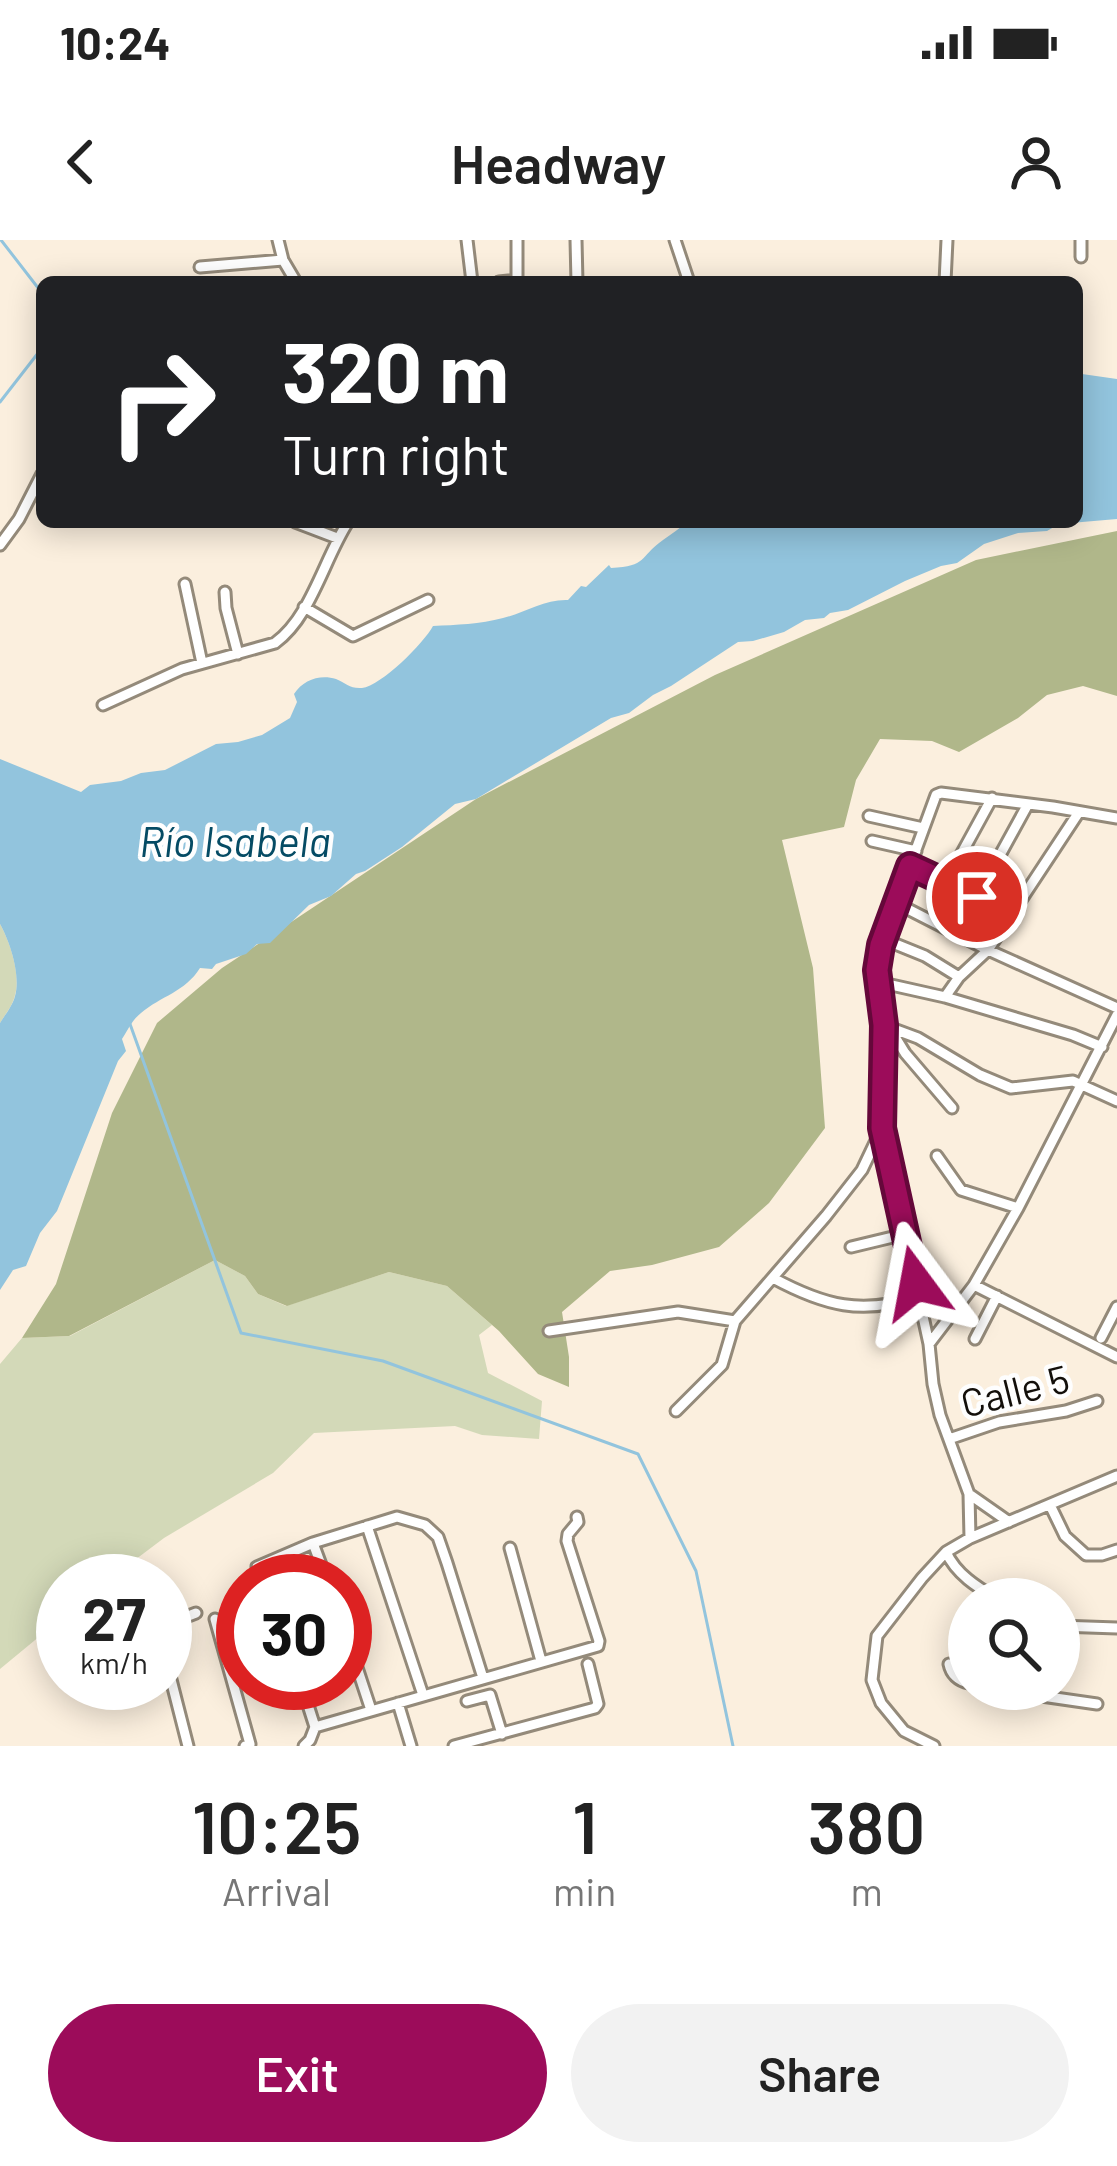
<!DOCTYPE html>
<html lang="en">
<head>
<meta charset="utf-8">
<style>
  :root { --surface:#fff; --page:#f2f2f2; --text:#222; --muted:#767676; --accent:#9c0c5a }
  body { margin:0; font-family:Barlow,sans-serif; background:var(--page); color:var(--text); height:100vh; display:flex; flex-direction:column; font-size:45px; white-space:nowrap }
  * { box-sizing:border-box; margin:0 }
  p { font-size:39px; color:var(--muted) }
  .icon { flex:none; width:66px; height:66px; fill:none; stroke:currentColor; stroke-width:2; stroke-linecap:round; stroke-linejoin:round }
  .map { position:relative; height:1506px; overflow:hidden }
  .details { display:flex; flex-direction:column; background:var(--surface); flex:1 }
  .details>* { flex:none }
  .guide { position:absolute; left:36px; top:36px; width:1047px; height:252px; border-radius:18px; box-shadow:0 6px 30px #0003; background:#202124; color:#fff; overflow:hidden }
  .buttons { position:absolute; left:948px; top:1338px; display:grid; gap:24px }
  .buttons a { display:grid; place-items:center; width:132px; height:132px; border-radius:50%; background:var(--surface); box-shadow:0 6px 30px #0003; font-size:60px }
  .speed { position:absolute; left:36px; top:1314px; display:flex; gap:24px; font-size:60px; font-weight:700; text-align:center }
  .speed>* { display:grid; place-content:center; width:156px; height:156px; border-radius:50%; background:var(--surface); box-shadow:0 6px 30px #0003; line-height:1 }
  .speed small { font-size:30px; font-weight:400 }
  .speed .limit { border:18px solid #d22; background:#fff; color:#111 }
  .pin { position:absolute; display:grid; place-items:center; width:102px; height:102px; color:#fff; margin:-51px; border:6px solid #fff; border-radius:50%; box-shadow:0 3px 12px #0007 }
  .me { position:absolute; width:132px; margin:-66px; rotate:347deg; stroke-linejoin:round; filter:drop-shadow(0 0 9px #0008) }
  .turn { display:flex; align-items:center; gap:42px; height:252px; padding:0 48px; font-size:54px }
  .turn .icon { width:156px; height:156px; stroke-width:2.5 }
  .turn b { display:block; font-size:84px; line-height:102px }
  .eta { display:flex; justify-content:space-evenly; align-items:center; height:204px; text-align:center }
  .eta b { font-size:72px; font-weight:600; line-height:84px }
  .action { display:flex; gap:24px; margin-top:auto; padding:24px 48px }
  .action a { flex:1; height:138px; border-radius:72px; background:var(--accent); color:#fff; font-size:48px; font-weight:600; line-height:138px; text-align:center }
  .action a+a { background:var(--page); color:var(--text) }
  .status { display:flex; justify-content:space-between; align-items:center; height:84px; padding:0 60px; background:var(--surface); direction:ltr }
  .status svg { height:33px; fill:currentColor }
  header { display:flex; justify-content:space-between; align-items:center; height:156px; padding:0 48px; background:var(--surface); font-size:54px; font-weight:600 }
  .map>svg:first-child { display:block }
  .green { fill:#d3d9b8 }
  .forest { fill:#b0b78a }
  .water { fill:#92c4dd }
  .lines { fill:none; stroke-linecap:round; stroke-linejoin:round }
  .stream { stroke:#92c4dd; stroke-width:3 }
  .minor-casing { stroke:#948a7a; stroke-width:15 }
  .minor { stroke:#fff; stroke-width:9 }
  .route-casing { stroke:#65083a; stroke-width:30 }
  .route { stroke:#9c0c5a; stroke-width:21 }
  .labels { text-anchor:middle; stroke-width:9; stroke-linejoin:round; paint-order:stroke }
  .street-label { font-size:39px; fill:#130f0a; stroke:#fefefe }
  .water-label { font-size:42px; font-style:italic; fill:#054b64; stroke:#fefefe }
</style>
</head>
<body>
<div class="status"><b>10:24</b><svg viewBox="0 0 49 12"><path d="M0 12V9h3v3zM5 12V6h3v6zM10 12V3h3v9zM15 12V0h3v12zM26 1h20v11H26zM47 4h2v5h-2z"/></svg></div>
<header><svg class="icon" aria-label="back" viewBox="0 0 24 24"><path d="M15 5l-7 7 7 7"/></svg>Headway<svg class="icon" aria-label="person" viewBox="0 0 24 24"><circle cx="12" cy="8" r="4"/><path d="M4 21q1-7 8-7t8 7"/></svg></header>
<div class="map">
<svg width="1117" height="1506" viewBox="0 0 1117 1506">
  <rect width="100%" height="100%" fill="#fbefde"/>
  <path class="green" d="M 0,684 C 10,702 21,735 15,755 C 13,765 5,775 0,783 Z
    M 215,1020 L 245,1036 L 258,1054 L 286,1066 L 389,1032 L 447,1046 L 492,1085 L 479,1095 L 488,1133 L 542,1161 L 539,1199 L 482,1195 L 455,1186 L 314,1193 L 273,1233 L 164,1298 L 107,1341 L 63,1341 L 63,1377 L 0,1429 L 0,1124 L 22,1098 L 70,1096 Z"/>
  <path class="forest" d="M 1117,291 L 1117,456 L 1083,446 L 1047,455 L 1018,478 L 959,512 L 932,501 L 880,499 L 856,540 L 844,587 L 782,600 L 813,728 L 825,888 L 769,963 L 719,1007 L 652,1025 L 610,1031 L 562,1072 L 569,1117 L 569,1147 L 538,1134 L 499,1091 L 447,1046 L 389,1032 L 287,1066 L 258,1054 L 245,1036 L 215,1020 L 69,1096 L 22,1098 L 56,1044 L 112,873 L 157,783 L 222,728 L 476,559 L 715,435 L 976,320 Z"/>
  <path class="water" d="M 1082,134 L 1117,139 L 1117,279 L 1059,284 L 1047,291 L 1018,293 L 984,304 L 957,323 L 941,326 L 905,341 L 848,370 L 830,373 L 824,378 L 805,380 L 784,392 L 753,401 L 738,402 L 671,446 L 653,455 L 629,473 L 611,478 L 476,559 L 455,564 L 402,607 L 365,631 L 356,634 L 331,656 L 309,665 L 270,703 L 257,704 L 246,714 L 216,724 L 212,729 L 200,728 C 185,752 161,756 141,773 C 132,780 128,790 122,799 L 126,811 L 118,821 L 64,954 L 57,971 L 40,993 L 26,1026 L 13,1030 L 0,1050 L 0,783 C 5,775 13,765 15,756 C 21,735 10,702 0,684 L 0,519 L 81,552 L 90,545 L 121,541 L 141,533 L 165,530 L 216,504 L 238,502 L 262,495 L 290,478 L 297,462 L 294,454 C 303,440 320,434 336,439 C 346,443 350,449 362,448 C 381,446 424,403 433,386 C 456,385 480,384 503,378 C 524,373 545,359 568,360 L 581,346 L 586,347 L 609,325 L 611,328 C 648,326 638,318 663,300 C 671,294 679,289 687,282 L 1077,282 L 1077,135 Z"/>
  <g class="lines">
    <path class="stream" d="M 1,0 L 42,53
      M 0,162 L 42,108
      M 130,784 L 241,1093 L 383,1121 L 638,1214 L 696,1331 L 733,1506"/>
    <g class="minor-casing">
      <path id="minor" d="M 278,0 L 283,20 L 296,42
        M 467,0 L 472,42
        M 517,0 L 517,42
        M 576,0 L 577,42
        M 675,0 L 689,42
        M 1081,0 L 1081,17
        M 200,27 L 283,20
        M 499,42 L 517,40
        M 945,42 L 947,0
        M 295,282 L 337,298
        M 0,305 L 19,279 L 42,234
        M 185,344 L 202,423
        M 225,352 L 226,368 L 238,414
        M 304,367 L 353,396 L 428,360
        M 103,465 L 182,429 L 275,403 C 311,377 324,319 348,282
        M 869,576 L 923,588
        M 872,601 L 916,611
        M 910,626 L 1012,675
        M 946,642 L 992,558
        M 977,657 L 1028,564
        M 896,663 L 988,710 L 1117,768
        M 883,699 L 925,716 L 959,737
        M 878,742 L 945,757 L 1073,795 L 1102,807
        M 945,757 L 959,737 L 988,710 L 1079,572
        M 883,785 L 918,798 L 980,835 L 1011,848 L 1073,841 L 1117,861
        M 889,787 L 905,813 L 952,868
        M 937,916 L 961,950 L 1018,968
        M 851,1007 L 905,994
        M 773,1038 C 825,1066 861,1075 919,1057
        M 974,1045 L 1117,1117
        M 549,1091 L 678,1072 L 735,1081
        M 1101,1098 L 1117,1067
        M 975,1099 L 997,1056
        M 929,1104 L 974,1045 L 1018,968 L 1117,775
        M 676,1171 L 722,1125 L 735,1081 L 826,976 L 862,930 L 882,888
        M 949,1199 L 999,1182 L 1066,1171 L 1097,1161
        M 969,1254 L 1009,1282
        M 1050,1265 L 1065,1296 L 1086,1315 L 1102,1315 L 1117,1310
        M 367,1286 L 423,1455
        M 970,1298 L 969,1254 L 940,1175 L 933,1144 L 929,1104 L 882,888 L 883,785 L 877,730 L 881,705 L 936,555 L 941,553 L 1053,567 L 1117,578
        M 510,1308 L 541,1421
        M 946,1312 C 956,1334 977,1347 997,1359
        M 259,1338 L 257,1327 L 313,1303
        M 327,1341 L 313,1303 L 397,1277 L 425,1285 L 438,1297 L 447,1323 L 483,1438
        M 215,1379 L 250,1504 L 245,1506
        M 165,1385 L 196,1373
        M 1059,1386 L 1117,1388
        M 345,1391 L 371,1470
        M 165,1416 L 188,1506
        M 949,1424 C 951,1434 958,1441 969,1443
        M 301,1443 L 315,1487
        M 993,1449 L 1097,1464
        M 467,1461 L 490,1455 L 502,1494
        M 398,1463 L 411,1506
        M 304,1506 L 310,1500 L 315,1487 L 598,1406 L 599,1401 L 567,1301 L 568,1294 L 578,1282 L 577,1277
        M 454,1506 L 595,1468 L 598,1464 L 588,1424
        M 934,1506 L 904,1491 L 881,1463 L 872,1440 L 877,1396 L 922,1338 L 946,1312 L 970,1298 L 1117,1236"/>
    </g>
    <use href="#minor" class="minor"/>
  </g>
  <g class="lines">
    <g class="route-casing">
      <path id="route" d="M 916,1043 L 882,888 L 884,785 L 877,730 L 881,705 L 910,626 L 977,657"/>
    </g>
    <use href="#route" class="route"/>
  </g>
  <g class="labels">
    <g class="street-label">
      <text transform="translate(1015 1151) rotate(-14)" y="14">Calle 5</text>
    </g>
    <g class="water-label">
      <text x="235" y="617">Río Isabela</text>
    </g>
  </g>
</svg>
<div class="buttons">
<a><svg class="icon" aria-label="search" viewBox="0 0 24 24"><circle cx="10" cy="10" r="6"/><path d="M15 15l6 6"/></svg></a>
</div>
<div class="speed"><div>27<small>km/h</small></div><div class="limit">30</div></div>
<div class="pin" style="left:977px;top:657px;background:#d93025"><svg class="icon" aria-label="arrive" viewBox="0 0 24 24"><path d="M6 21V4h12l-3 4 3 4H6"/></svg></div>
<svg class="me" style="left:916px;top:1043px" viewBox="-20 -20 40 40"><path d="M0-17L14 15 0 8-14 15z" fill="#9c0c5a" stroke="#fff" stroke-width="4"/></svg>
<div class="guide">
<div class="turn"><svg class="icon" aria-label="right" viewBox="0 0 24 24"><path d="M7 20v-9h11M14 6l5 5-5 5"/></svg><div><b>320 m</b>Turn right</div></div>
</div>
</div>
<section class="details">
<div class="eta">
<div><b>10:25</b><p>Arrival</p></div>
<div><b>1</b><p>min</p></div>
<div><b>380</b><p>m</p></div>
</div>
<div class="action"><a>Exit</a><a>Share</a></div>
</section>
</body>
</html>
